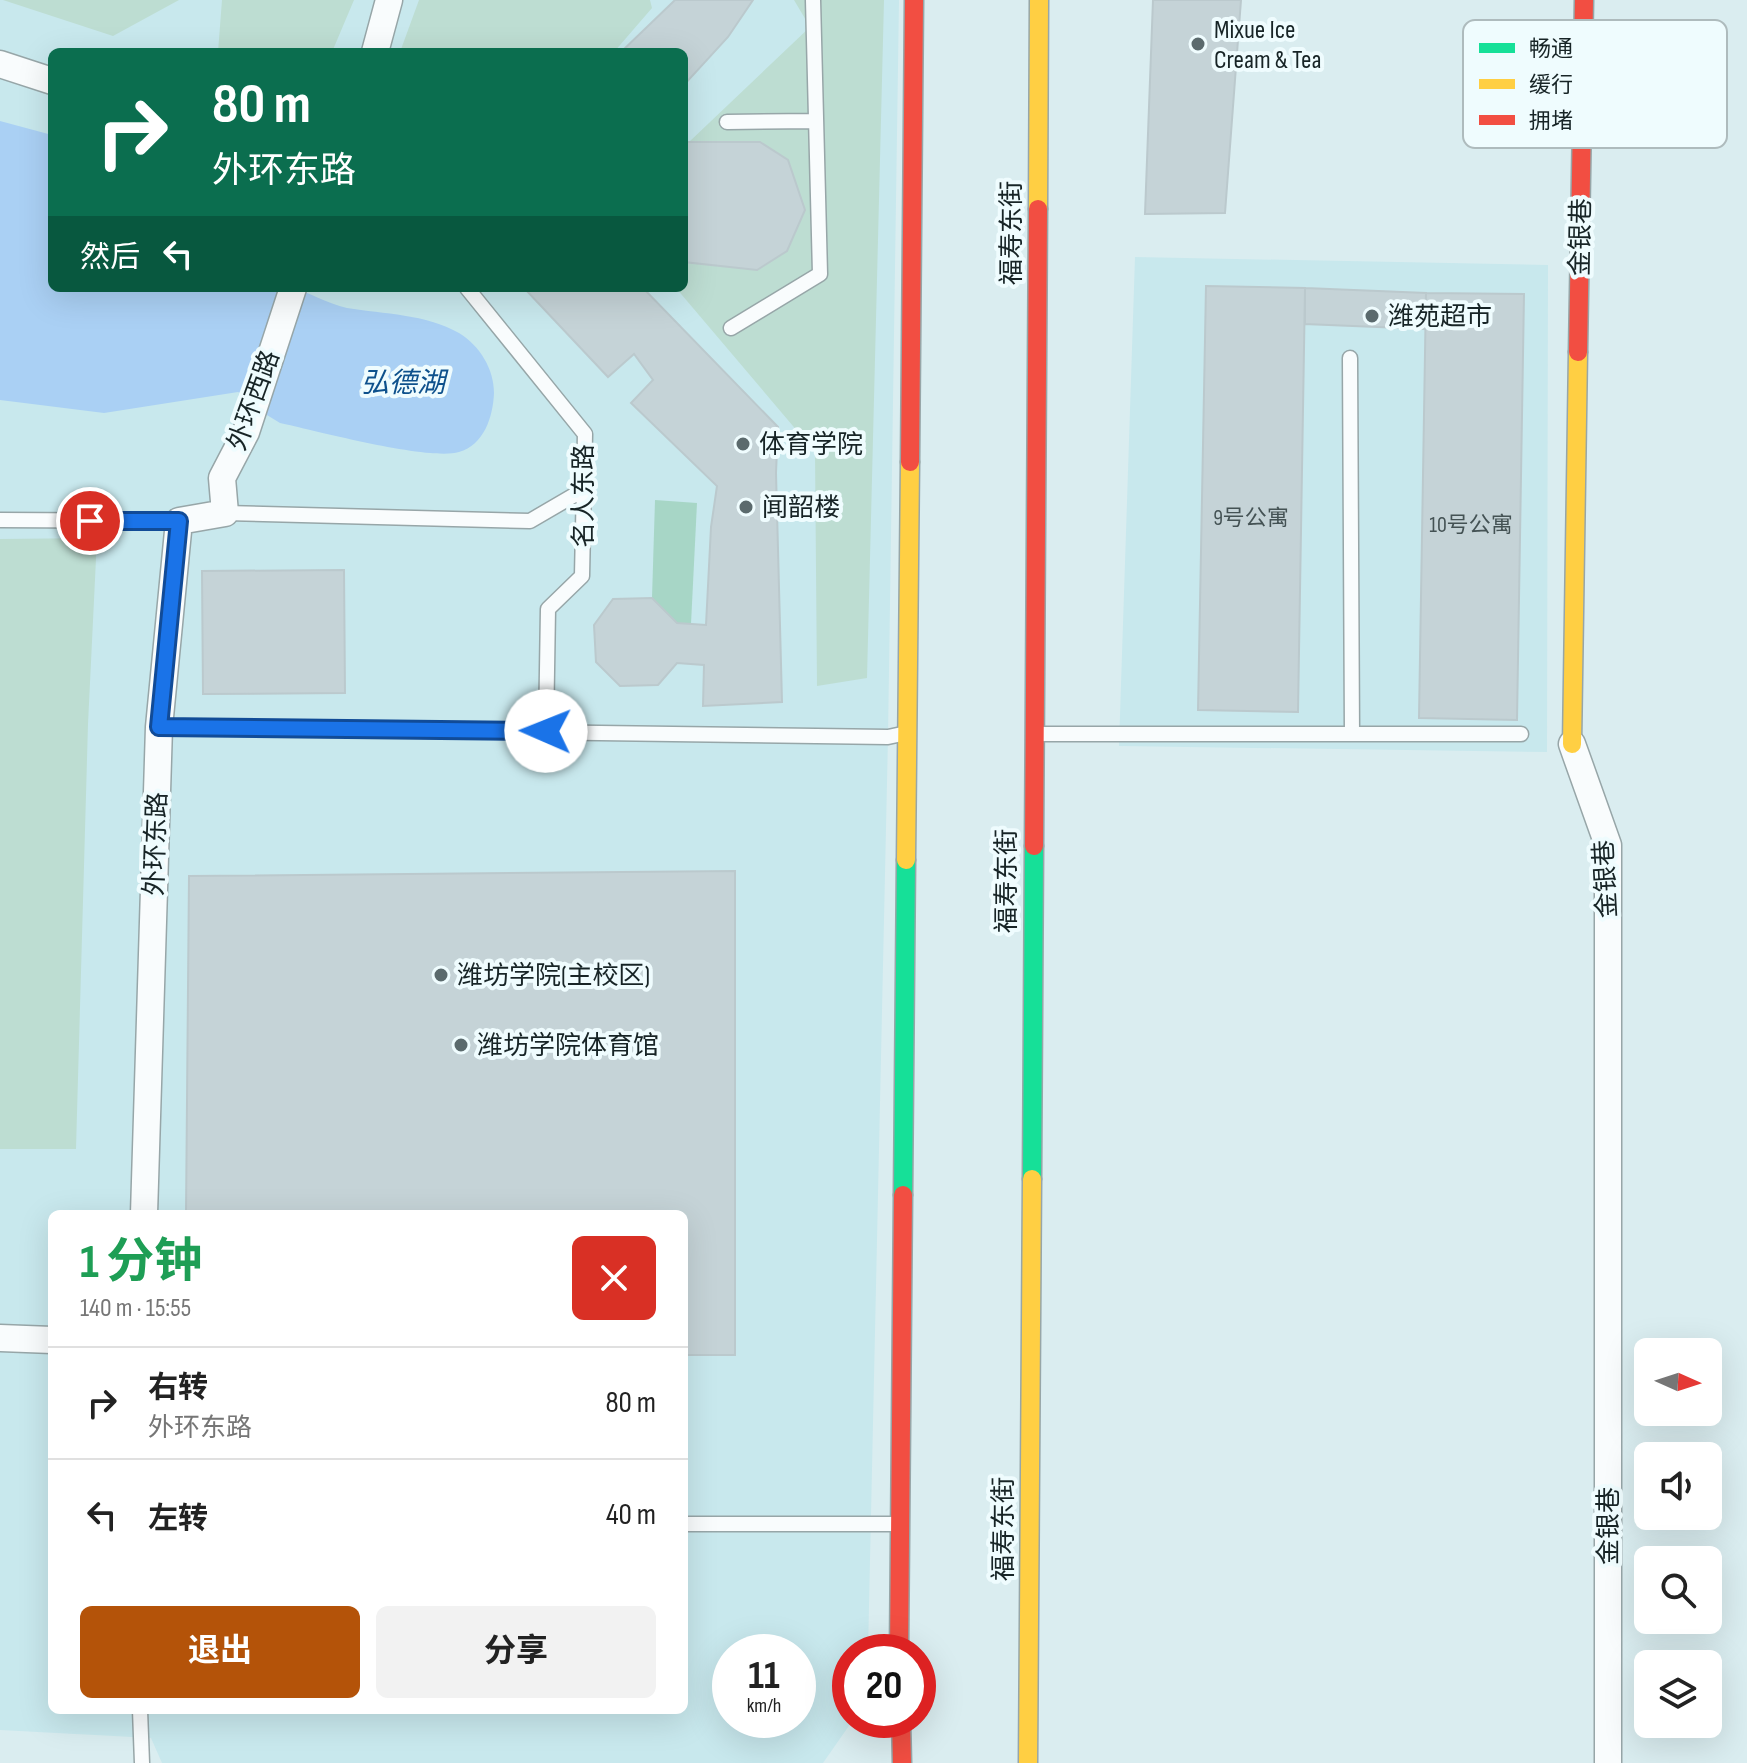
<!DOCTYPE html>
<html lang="zh">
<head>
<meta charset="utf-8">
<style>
  :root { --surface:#fff; --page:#f2f2f2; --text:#222; --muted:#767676; --line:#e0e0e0; --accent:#b45309 }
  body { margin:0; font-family:"Sofia Sans Condensed","Noto Sans SC",sans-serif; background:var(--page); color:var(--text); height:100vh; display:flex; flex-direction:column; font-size:30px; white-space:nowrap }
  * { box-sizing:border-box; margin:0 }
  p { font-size:26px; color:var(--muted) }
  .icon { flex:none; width:44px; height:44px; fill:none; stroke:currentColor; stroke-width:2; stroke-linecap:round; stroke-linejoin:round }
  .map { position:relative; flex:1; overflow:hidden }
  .drawer { position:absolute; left:48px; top:1210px; width:640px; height:504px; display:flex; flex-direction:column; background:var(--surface); border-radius:12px; box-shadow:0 8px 32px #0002 }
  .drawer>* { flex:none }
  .hud { position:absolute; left:48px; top:48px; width:640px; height:244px; border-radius:12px; box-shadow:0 8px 32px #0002; background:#0b6e4f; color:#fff; overflow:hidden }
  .needle { width:52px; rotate:93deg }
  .controls { position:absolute; left:1634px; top:1338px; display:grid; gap:16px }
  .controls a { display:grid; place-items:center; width:88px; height:88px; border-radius:12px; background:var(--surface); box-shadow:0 8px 32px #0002; font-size:40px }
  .speed { position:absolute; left:712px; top:1634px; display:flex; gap:16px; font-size:40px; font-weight:700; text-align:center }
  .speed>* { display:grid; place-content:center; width:104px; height:104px; border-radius:50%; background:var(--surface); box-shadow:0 8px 32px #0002; line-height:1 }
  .speed small { font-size:20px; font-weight:400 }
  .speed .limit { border:12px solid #d22; background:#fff; color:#111 }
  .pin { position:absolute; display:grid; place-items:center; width:68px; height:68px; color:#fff; margin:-34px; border:4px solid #fff; border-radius:50%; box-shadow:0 2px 8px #0007 }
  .me { position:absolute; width:88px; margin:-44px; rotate:271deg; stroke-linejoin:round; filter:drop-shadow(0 0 6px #0008) }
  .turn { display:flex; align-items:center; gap:28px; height:168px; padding:0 32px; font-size:36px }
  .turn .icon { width:104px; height:104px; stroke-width:2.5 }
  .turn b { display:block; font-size:56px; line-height:68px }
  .then { display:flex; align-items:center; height:76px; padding:0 32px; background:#0003; gap:16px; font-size:30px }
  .round { display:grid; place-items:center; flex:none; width:84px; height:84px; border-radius:12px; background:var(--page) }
  .summary { display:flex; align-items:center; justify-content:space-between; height:136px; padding:0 32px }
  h1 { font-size:48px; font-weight:700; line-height:60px; color:#1e9e55 }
  .cta { display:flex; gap:16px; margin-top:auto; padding:16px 32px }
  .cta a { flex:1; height:92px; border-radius:12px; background:var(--accent); color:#fff; font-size:32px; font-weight:700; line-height:92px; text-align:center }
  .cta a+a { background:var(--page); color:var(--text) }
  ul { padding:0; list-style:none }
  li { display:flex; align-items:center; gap:24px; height:112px; padding:0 32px; border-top:2px solid var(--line) }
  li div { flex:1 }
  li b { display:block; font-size:30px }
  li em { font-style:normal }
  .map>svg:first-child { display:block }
  .built { fill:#c8e8ed; fill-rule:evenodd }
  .green { fill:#bdddd2 }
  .forest { fill:#a7d6c6 }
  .water { fill:#aad0f4 }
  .building { fill:#c5d3d7; stroke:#bbc9cd; stroke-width:2 }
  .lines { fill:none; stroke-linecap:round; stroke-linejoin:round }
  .lane-casing { stroke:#97a6a8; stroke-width:17 }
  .street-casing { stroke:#97a6a8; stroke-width:29 }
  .fast-casing { stroke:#97a6a8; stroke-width:21 }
  .slow-casing { stroke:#97a6a8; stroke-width:21 }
  .jam-casing { stroke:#97a6a8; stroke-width:21 }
  .lane { stroke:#f9fcfd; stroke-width:14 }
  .street { stroke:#f9fcfd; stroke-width:26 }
  .fast { stroke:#16e098; stroke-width:18 }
  .slow { stroke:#ffcf43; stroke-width:18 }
  .jam { stroke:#f24e42; stroke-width:18 }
  .route-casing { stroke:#114b97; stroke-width:20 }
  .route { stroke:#1a73e8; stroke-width:14 }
  .poi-dot { fill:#5b6a6d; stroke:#effcfe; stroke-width:3 }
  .labels { text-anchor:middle; stroke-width:8; stroke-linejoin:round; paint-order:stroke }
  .number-label { font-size:22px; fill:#445254 }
  .poi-label { font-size:26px; fill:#172426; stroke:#effcfe; text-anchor:start }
  .street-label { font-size:26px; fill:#172426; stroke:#effcfe }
  .water-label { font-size:28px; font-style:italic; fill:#0e518c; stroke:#effcfe }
  .key { fill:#effcfe; stroke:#aebbbd; stroke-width:2 }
  .key-label { font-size:22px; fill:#172426 }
</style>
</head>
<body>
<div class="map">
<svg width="1747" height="1763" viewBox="0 0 1747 1763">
  <rect width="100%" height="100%" fill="#daedf0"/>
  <path class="built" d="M 0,0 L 899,0 L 888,737 L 868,1652 L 850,1652 L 850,1720 L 853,1720 L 823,1763 L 162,1763 L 151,1738 L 0,1730 ZM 52,52 L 684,52 L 684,288 L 52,288 ZM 52,1214 L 684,1214 L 684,1710 L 52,1710 ZM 730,1652 L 798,1652 L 798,1720 L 730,1720 Z
    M 1135,257 L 1548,265 L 1547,752 L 1119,746 Z"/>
  <path class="green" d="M 3,0 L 179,0 L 113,36 Z
    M 222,0 L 354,0 L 332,52 L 218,52 Z
    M 419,0 L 650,0 L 652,8 L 614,52 L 400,52 Z
    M 794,0 L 884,0 L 867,678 L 817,686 L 815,452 L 676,288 L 684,288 L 684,262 L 758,270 L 787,251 L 805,210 L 788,160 L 760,142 L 689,142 L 810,27 Z
    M 97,538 L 88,724 L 76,1149 L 0,1149 L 0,539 Z"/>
  <path class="forest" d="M 655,500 L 697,503 L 691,624 L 677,623 L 652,598 Z"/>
  <path class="water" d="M 0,121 L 52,135 L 52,288 C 107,288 162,288 216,288 C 240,288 266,285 289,288 C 309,291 327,304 347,308 C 384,314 426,314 459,333 C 480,346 494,369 494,393 C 493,417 484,445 459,452 C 429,461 317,431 280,423 L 262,412 L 259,402 L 238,392 L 104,413 L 0,400 Z"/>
  <path class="building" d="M 675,0 L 753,0 L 728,37 L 684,85 L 684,52 L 621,52 Z
    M 1153,0 L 1241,0 L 1225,213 L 1145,214 Z
    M 684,142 L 760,142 L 788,160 L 805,210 L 787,251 L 757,270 L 684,262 Z
    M 1206,286 L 1305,288 L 1298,712 L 1198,710 Z
    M 524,288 L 643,288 L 778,427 L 776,473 L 782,702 L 703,706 L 704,665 L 677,663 L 658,685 L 620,686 L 596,662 L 594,625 L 613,599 L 652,598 L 677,623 L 706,625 L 711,527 L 717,486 L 631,403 L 653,380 L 634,354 L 608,377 Z
    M 1305,288 L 1426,293 L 1425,329 L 1305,324 Z
    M 1426,293 L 1524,294 L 1517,720 L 1419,718 Z
    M 344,570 L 345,693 L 203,694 L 202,571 Z
    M 735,871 L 735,1355 L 684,1355 L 684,1214 L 186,1214 L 189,876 Z"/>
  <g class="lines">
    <g class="lane-casing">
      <path id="lane" d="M 727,122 L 816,121
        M 467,288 L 585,434 L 582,576 L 548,609 L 546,731
        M 731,328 L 820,274 L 813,0
        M 1350,358 L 1352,734
        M 225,513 L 530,521 L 583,490
        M 0,520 L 179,521
        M 159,727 L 888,737 L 902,734
        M 1038,734 L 1521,734
        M 684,1524 L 896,1524
        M 140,1710 L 142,1763"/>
    </g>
    <g class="street-casing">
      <path id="street" d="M 375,52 L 389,0
        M 0,64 L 52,81
        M 1572,744 L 1608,845 L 1608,1763
        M 144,1214 L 159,727 L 179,521 L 225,513 L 222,478 L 246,432 L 293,288
        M 0,1338 L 52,1340"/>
    </g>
    <g class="fast-casing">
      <path id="fast" d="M 1032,1179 L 1034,846
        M 903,1195 L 906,860"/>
    </g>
    <g class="slow-casing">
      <path id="slow" d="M 1038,209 L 1039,0
        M 1572,744 L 1578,352
        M 906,860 L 910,462
        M 1028,1763 L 1032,1179"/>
    </g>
    <g class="jam-casing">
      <path id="jam" d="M 1578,352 L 1584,0
        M 910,462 L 914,0
        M 1034,846 L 1038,209
        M 899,1652 L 903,1195
        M 901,1720 L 902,1763"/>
    </g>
    <use href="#lane" class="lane"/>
    <use href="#street" class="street"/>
    <use href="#fast" class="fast"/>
    <use href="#slow" class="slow"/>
    <use href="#jam" class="jam"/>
  </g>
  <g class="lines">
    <g class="route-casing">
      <path id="route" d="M 90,521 L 179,521 L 159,727 L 546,731"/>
    </g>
    <use href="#route" class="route"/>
  </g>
  <g class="poi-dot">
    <circle cx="1198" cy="44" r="8"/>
    <circle cx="1372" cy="316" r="8"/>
    <circle cx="743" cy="444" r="8"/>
    <circle cx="746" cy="507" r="8"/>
    <circle cx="441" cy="975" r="8"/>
    <circle cx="461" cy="1045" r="8"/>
  </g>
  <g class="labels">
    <g class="number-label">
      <text x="1251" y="525">9号公寓</text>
      <text x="1471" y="532">10号公寓</text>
    </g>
    <g class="poi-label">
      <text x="1214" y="38">Mixue Ice<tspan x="1214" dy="30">Cream &amp; Tea</tspan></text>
      <text x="1388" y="325">潍苑超市</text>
      <text x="759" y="453">体育学院</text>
      <text x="762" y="516">闻韶楼</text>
      <text x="457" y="984">潍坊学院(主校区)</text>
      <text x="477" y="1054">潍坊学院体育馆</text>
    </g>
    <g class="street-label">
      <text transform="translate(1011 233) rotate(-90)" y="9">福寿东街</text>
      <text transform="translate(1580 237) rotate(-89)" y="9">金银巷</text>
      <text transform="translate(253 400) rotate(-70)" y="9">外环西路</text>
      <text transform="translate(583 496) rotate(-90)" y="9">名人东路</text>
      <text transform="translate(155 844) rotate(-88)" y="9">外环东路</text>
      <text transform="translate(1605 879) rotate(-93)" y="9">金银巷</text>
      <text transform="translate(1006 881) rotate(-90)" y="9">福寿东街</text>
      <text transform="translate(1608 1526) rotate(-90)" y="9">金银巷</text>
      <text transform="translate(1003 1529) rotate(-90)" y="9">福寿东街</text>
    </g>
    <g class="water-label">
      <text x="403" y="392">弘德湖</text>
    </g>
  </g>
  <rect x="1463" y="20" width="264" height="128" rx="12" class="key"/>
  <rect x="1479" y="43" width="36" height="10" fill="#16e098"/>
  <rect x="1479" y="79" width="36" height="10" fill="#ffcf43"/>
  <rect x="1479" y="115" width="36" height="10" fill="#f24e42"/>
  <g class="key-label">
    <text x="1529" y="56">畅通</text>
    <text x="1529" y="92">缓行</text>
    <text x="1529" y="128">拥堵</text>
  </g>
</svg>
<div class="controls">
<a><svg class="needle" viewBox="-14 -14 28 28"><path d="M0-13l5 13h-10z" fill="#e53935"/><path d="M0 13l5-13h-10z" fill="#767676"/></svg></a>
<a><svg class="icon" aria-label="sound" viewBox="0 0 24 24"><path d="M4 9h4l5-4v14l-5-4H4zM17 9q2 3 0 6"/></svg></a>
<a><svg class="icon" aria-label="search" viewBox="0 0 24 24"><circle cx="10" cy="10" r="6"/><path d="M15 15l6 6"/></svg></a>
<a><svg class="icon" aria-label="layers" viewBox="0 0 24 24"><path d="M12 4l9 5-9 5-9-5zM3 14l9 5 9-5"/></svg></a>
</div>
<div class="speed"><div>11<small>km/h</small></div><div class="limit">20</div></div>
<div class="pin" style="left:90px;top:521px;background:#d93025"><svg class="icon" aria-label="arrive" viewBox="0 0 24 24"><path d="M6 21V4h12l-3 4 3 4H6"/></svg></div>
<svg class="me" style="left:546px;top:731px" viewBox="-20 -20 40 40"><circle r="19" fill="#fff"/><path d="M0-13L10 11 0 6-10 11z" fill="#1a73e8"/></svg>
<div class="hud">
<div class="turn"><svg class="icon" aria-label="right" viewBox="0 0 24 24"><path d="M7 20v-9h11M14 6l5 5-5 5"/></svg><div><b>80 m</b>外环东路</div></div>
<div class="then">然后<svg class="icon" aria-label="left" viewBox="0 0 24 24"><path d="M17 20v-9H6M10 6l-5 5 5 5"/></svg></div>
</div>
<section class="drawer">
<div class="summary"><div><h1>1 分钟</h1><p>140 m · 15:55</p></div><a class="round" style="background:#d93025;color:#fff"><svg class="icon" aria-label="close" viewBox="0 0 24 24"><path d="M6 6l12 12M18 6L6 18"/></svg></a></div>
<ul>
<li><svg class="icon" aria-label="right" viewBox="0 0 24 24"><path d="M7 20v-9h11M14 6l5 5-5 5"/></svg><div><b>右转</b><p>外环东路</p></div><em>80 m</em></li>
<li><svg class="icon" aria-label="left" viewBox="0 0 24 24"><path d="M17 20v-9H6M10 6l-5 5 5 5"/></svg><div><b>左转</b></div><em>40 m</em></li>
</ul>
<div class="cta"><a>退出</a><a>分享</a></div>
</section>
</div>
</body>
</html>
